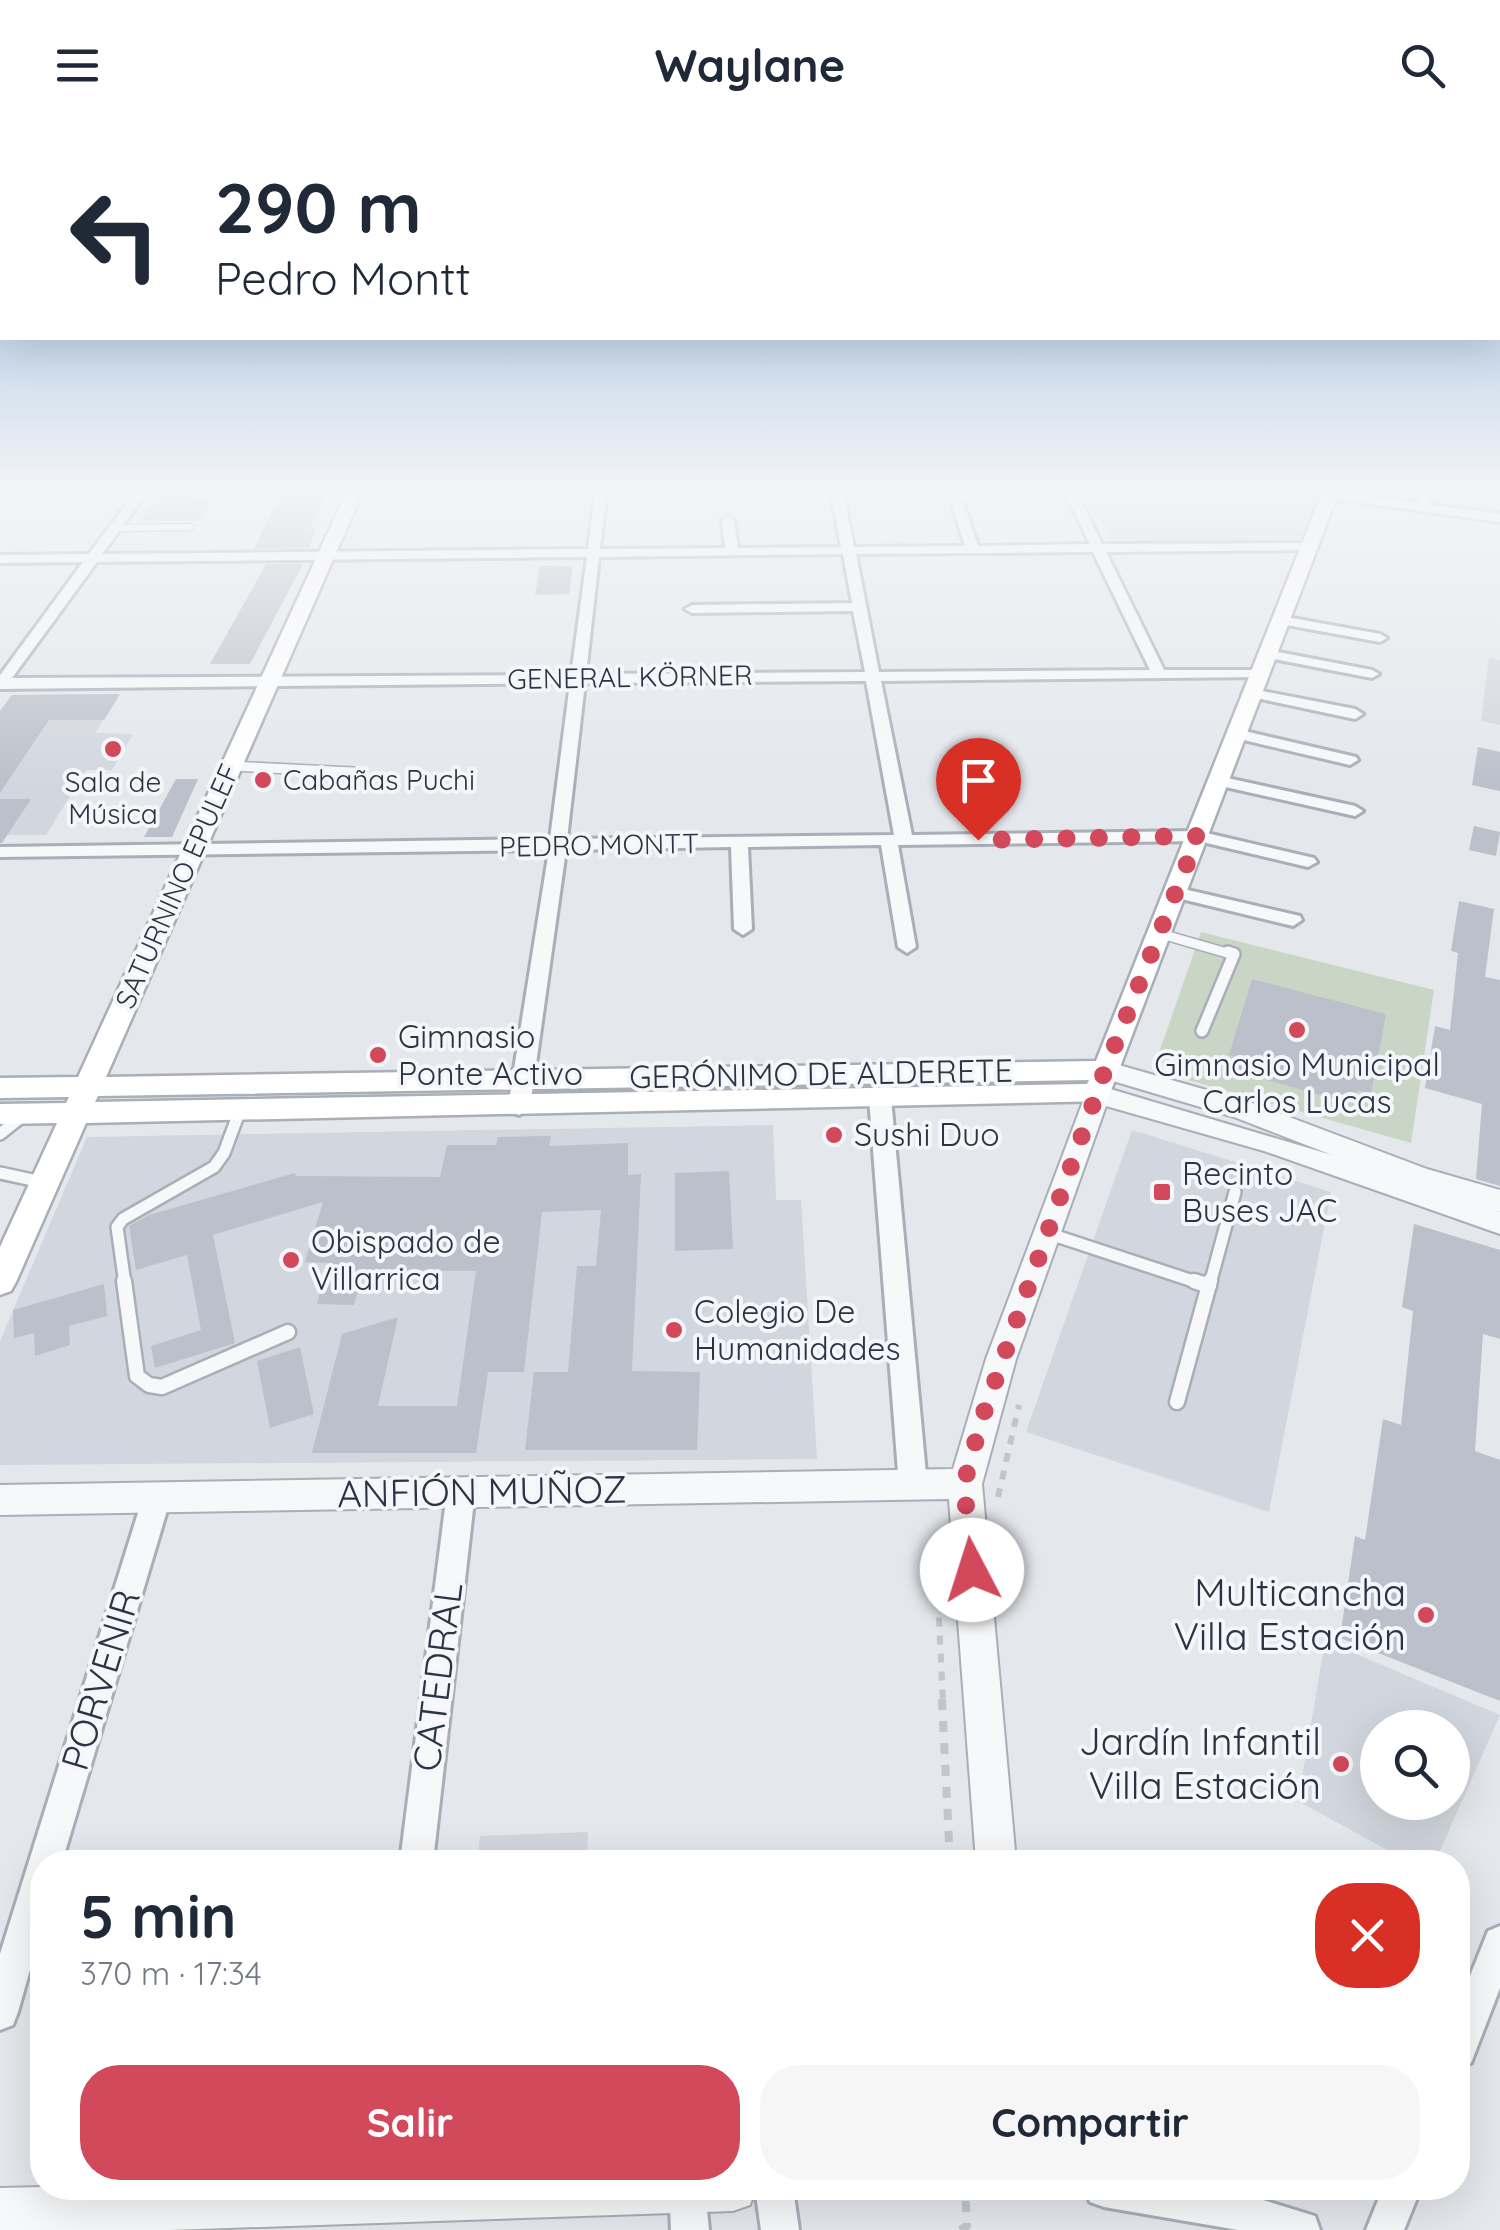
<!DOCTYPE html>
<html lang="es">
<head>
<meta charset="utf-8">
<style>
  :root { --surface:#fff; --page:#f6f6f7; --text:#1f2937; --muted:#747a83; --accent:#d1495b }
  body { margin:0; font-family:Quicksand,sans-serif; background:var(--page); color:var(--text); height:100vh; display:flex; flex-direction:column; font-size:38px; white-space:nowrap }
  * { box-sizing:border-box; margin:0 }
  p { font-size:32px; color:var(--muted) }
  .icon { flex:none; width:55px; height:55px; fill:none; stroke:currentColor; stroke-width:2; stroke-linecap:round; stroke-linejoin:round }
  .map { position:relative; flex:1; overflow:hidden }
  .panel { position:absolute; left:30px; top:1720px; width:1440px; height:350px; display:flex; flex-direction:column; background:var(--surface); border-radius:40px; box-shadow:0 10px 40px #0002 }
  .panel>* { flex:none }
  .banner { position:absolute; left:0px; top:0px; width:1500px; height:210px; box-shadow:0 10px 40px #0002; background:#fff; color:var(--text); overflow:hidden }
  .controls { position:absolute; left:1360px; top:1580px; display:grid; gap:20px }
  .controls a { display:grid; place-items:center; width:110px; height:110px; border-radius:50%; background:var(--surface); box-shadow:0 10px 40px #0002; font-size:50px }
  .pin { position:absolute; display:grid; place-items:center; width:85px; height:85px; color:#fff; margin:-102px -42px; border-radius:50% 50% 50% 0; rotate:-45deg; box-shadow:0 0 10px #0007 }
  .pin .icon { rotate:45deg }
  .me { position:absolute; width:110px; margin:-55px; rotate:355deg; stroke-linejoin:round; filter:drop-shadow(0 0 8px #0008) }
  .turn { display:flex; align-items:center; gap:35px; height:210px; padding:0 50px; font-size:45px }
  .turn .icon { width:130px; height:130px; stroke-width:2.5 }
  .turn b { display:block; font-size:70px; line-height:85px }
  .round { display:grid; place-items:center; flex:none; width:105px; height:105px; border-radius:40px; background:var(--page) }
  .headline { display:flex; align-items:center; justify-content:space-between; height:170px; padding:0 50px }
  h1 { font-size:60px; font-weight:700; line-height:75px }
  .primary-button { display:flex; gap:20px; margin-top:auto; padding:20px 50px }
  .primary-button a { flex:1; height:115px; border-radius:40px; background:var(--accent); color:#fff; font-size:40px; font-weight:700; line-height:115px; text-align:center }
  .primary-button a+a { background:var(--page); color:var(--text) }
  header { display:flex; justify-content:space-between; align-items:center; height:130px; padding:0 50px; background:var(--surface); font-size:45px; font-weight:700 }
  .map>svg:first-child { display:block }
  .built { fill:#d2d6de; fill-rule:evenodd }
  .green { fill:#c9d6c5 }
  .building { fill:#bbc0ca }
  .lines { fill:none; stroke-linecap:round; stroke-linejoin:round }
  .service-far3-casing { stroke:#a9aeb7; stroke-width:9 }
  .service-far2-casing { stroke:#a9aeb7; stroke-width:12 }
  .service-far1-casing { stroke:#a9aeb7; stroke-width:16 }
  .service-casing { stroke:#a9aeb7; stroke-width:19 }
  .minor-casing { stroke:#a9aeb7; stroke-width:6 }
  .tertiary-casing { stroke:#a9aeb7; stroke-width:4 }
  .secondary-casing { stroke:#a9aeb7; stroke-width:5 }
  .path-far1 { stroke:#c2c5cb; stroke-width:6; stroke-dasharray:9 9; stroke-linecap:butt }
  .path { stroke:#c2c5cb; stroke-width:8; stroke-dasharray:11 11; stroke-linecap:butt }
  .service-far3 { stroke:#f7f8fa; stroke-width:6 }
  .service-far2 { stroke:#f7f8fa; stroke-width:9 }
  .service-far1 { stroke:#f7f8fa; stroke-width:11 }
  .service { stroke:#f7f8fa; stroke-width:14 }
  .minor { fill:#f7f8fa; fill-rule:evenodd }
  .tertiary { fill:#f7f8fa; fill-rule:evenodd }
  .secondary { fill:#fff; fill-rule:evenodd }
  .route { stroke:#d1495b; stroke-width:18; stroke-dasharray:0 32.4 }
  .poi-dot { fill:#d1495b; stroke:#f4f6f9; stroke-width:4 }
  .labels { text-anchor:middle; stroke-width:8; stroke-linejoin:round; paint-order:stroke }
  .far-street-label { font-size:28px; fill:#2b3445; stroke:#f4f6f9 }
  .far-poi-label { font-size:28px; fill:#2b3445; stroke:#f4f6f9; text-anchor:start }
  .poi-label { font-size:32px; fill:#2b3445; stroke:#f4f6f9; text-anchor:start }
  .street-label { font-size:32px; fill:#2b3445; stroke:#f4f6f9 }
  .near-street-label { font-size:38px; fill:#2b3445; stroke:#f4f6f9 }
  .near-poi-label { font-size:38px; fill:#2b3445; stroke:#f4f6f9; text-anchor:end }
</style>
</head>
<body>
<header><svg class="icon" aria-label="menu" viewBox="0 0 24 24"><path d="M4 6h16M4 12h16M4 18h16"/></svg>Waylane<svg class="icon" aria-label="search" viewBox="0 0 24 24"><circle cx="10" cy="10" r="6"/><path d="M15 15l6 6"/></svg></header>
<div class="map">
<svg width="1500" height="2100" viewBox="0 0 1500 2100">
  <rect width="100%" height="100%" fill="#e4e7ec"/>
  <path class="built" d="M 1084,361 L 1320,361 L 1302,411 L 1111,412 Z
    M 1368,361 L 1499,361 L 1497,381 Z
    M 1489,528 L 1500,530 L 1500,595 L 1481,591 Z
    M 120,564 L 95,603 L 133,604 L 112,640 L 86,640 L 46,705 L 0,705 L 0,581 L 12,565 Z
    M 773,995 L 776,1070 L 801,1070 L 817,1329 L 0,1335 L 0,1211 L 87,1007 Z
    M 1132,1000 L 1331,1062 L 1269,1382 L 1026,1302 Z
    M 1325,1511 L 1500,1585 L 1435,1732 L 1409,1732 L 1298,1671 ZM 1378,1598 L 1452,1598 L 1452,1672 L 1378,1672 Z
    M 588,1702 L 587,1732 L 477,1732 L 480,1706 Z"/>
  <path class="green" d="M 1201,802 L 1434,860 L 1411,1013 L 1153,940 Z"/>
  <path class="building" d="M 163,361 L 200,361 L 194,369 L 213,369 L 199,391 L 140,391 Z
    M 282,361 L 329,361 L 309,400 L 316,399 L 309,418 L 254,419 Z
    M 266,434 L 303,434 L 250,534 L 210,534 Z
    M 540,436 L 573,436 L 569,464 L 535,465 Z
    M 120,564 L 104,590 L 49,590 L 0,663 L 0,581 L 12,565 Z
    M 1478,617 L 1500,622 L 1500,661 L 1472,655 Z
    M 176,649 L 198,649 L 172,707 L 144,707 Z
    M 0,669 L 31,669 L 2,713 L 0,713 Z
    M 1474,696 L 1500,702 L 1496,726 L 1469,720 Z
    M 1459,771 L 1494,779 L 1485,847 L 1500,850 L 1500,1056 L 1476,1049 L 1482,974 L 1425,958 L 1435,896 L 1450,900 L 1458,823 L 1451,821 Z
    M 1252,849 L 1386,884 L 1371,964 L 1357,960 L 1356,968 L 1346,966 L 1345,972 L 1232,940 L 1236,928 L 1229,925 Z
    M 551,1006 L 549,1016 L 628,1013 L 628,1045 L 641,1044 L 632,1241 L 700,1242 L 697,1320 L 525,1320 L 534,1242 L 568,1242 L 577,1136 L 596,1136 L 601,1080 L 542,1082 L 524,1242 L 488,1242 L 476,1323 L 312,1323 L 342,1204 L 398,1187 L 378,1276 L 457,1276 L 476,1141 L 364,1140 L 354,1175 L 317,1174 L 328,1133 L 305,1132 L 323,1072 L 213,1105 L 235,1213 L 155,1238 L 151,1216 L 201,1200 L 187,1125 L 136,1140 L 129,1096 L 149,1085 L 295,1043 L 296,1046 L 440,1047 L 447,1015 L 496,1015 L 498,1007 Z
    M 729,1041 L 733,1119 L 675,1121 L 675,1043 Z
    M 1414,1094 L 1500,1120 L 1500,1209 L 1483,1204 L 1475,1321 L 1500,1330 L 1500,1571 L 1340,1508 L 1355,1406 L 1365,1410 L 1383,1289 L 1401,1295 L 1413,1181 L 1402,1177 Z
    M 104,1154 L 107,1186 L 69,1196 L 70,1215 L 35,1226 L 34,1203 L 14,1208 L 13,1180 Z
    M 300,1217 L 314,1284 L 270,1298 L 257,1231 Z"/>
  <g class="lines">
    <g class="service-far3-casing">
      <path id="service-far3" d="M 1423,377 L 1426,361
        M 115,398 L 190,397"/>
    </g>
    <g class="service-far2-casing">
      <path id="service-far2" d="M 231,636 L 353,642
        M 1158,803 L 1234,825"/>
    </g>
    <g class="service-far1-casing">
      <path id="service-far1" d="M 1202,901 L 1234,824 L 1228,822
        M 0,1004 L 24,985
        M 0,1043 L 42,1052
        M 1047,1103 L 1202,1154
        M 125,1154 L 117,1097 L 123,1089 L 214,1037 L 224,1023 L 240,980
        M 1210,1154 L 1235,1062"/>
    </g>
    <g class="service-casing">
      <path id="service" d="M 124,1151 L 137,1246 L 149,1255 L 162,1257 L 288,1202
        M 1194,1151 L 1209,1156
        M 1177,1272 L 1210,1151"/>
    </g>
    <g class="minor-casing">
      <path id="minor" d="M 136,361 L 148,361 L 102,424 L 588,419 L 595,361 L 607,361 L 600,419 L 725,418 L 722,391 L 728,387 L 734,391 L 738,418 L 841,417 L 831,361 L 843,361 L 854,417 L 965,416 L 952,375 L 958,371 L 964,375 L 978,416 L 1090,414 L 1064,361 L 1076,361 L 1102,414 L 1315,413 L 1317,416 L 1311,420 L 1106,422 L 1164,540 L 1260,540 L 1267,544 L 1265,547 L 881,551 L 912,705 L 1198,701 L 1314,728 L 1317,732 L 1308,737 L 1198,711 L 898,715 L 916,817 L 907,823 L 898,817 L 881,715 L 748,717 L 752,799 L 743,805 L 734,799 L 731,717 L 566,720 L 530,977 L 519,985 L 511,982 L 508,977 L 549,720 L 0,727 L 0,717 L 550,709 L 570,553 L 0,559 L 0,545 L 83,432 L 0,433 L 0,425 L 89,424 ZM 1093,422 L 1150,540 L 879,542 L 856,424 ZM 843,424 L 852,473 L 692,475 L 685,479 L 692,483 L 853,481 L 865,542 L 586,544 L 599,427 ZM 587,427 L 571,545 L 12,548 L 97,432 ZM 866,551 L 894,705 L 567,709 L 585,553 Z
        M 1326,361 L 1500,384 L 1500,392 L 1330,368 L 1326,367 Z
        M 1281,486 L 1380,504 L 1387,508 L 1380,512 L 1276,493 L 1274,490 Z
        M 1268,520 L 1372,540 L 1379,544 L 1372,548 L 1263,527 L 1261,524 Z
        M 1252,559 L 1355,579 L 1363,584 L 1355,589 L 1247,566 L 1245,563 Z
        M 1236,599 L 1356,627 L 1358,630 L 1350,635 L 1231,607 L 1231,601 Z
        M 1218,646 L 1355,676 L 1363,681 L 1355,686 L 1212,654 L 1212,648 Z
        M 1175,757 L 1300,786 L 1302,790 L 1293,796 L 1169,766 L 1166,762 Z
        M 880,961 L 891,968 L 927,1355 L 923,1364 L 913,1367 L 903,1364 L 899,1355 L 869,968 Z
        M 461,1350 L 471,1353 L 475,1362 L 433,1732 L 400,1732 L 447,1362 L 451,1353 Z
        M 157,1355 L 167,1358 L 171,1367 L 62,1732 L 42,1732 L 42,1797 L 18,1882 L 13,1895 L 0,1900 L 0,1824 L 143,1367 L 147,1358 Z
        M 1500,1796 L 1500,1858 L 1471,1933 L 1458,1938 L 1458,1876 L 1488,1801 Z
        M 669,2058 L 705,2058 L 709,2100 L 671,2100 Z
        M 755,2058 L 793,2058 L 799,2100 L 761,2100 Z
        M 1085,2058 L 1224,2058 L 1315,2086 L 1320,2100 L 1238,2100 L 1104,2077 L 1090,2072 Z
        M 1383,2058 L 1421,2058 L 1404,2100 L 1366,2100 Z"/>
    </g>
    <g class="tertiary-casing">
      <path id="tertiary" d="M 1105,931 L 1252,973 L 1427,1039 L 1500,1060 L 1500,1082 L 1491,1079 L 1500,1082 L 1500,1104 L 1264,1021 L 1106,976 L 1016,1229 L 982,1354 L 1016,1732 L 976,1732 L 949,1369 L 0,1385 L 0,1355 L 953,1339 L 986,1229 L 1088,958 L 1097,955 L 1332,1025 L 1234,987 L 1096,946 L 1092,940 Z
        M 0,2058 L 42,2057 L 756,2058 L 750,2075 L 733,2081 L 169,2100 L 0,2100 Z"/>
    </g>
    <g class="secondary-casing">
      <path id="secondary" d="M 347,361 L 363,361 L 106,947 L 1096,931 L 1323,361 L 1339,361 L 1107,971 L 86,993 L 16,1152 L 11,1161 L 0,1165 L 0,1117 L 57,993 L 0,994 L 0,974 L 66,973 L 69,967 L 0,968 L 0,948 L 78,947 ZM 1089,950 L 1087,954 L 95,972 L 98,966 Z"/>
    </g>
    <path class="path-far1" d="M 998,1367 L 1019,1275
      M 939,1416 L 936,1429 L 943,1571"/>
    <path class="path" d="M 942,1569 L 950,1732
      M 960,2100 L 967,2096 L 965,2058"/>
    <use href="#service-far3" class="service-far3"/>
    <use href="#service-far2" class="service-far2"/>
    <use href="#service-far1" class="service-far1"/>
    <use href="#service" class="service"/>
    <use href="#minor" class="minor"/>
    <use href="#tertiary" class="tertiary"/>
    <use href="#secondary" class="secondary"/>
  </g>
  <linearGradient id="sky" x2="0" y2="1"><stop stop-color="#8bb4dd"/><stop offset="0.55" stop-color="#f3f4f6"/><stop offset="1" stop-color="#f3f4f6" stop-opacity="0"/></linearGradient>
  <rect width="1500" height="655" fill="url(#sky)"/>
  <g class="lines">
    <path class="route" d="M 972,1440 L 964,1354 L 981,1291 L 1105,940 L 1198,706 L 978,710"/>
  </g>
  <g class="poi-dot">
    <circle cx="113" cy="619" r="10"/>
    <circle cx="263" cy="650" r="10"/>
    <circle cx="1297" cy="900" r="10"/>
    <circle cx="378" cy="925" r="10"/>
    <circle cx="834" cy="1005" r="10"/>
    <rect x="1152" y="1052" width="20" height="20" rx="5"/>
    <circle cx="291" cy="1130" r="10"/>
    <circle cx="674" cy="1200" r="10"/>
    <circle cx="1426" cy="1485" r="10"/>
    <circle cx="1341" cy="1634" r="10"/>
  </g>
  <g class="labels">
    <g class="far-street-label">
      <text transform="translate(630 547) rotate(-1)" y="10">GENERAL KÖRNER</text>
      <text transform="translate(599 715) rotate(-1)" y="10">PEDRO MONTT</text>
      <text transform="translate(177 756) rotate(-66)" y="10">SATURNINO EPULEF</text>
    </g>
    <g class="far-poi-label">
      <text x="283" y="660">Cabañas Puchi</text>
      <text x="113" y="662" text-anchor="middle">Sala de<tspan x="113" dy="32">Música</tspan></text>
    </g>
    <g class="poi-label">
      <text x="398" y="918">Gimnasio<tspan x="398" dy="37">Ponte Activo</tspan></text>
      <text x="1297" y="946" text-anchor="middle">Gimnasio Municipal<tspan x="1297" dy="37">Carlos Lucas</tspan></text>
      <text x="854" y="1016">Sushi Duo</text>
      <text x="1182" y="1055">Recinto<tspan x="1182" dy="37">Buses JAC</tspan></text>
      <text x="311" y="1123">Obispado de<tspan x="311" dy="37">Villarrica</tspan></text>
      <text x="694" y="1193">Colegio De<tspan x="694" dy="37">Humanidades</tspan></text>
    </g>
    <g class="street-label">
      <text transform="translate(821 944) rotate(-1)" y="11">GERÓNIMO DE ALDERETE</text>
    </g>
    <g class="near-street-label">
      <text transform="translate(482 1362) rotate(-1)" y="13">ANFIÓN MUÑOZ</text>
      <text transform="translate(438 1547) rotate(-83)" y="13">CATEDRAL</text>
      <text transform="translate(101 1550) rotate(-73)" y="13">PORVENIR</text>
    </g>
    <g class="near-poi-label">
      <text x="1406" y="1476">Multicancha<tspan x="1406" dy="44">Villa Estación</tspan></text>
      <text x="1321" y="1625">Jardín Infantil<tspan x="1321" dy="44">Villa Estación</tspan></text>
    </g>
  </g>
</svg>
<div class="controls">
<a><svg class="icon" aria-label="search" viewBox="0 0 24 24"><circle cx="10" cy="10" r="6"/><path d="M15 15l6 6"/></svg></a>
</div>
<div class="pin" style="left:978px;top:710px;background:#d93025"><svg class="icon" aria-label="arrive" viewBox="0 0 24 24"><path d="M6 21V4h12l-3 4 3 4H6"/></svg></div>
<svg class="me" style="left:972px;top:1440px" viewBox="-20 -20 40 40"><circle r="19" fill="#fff"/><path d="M0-13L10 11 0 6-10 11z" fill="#d1495b"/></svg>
<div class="banner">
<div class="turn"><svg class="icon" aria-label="left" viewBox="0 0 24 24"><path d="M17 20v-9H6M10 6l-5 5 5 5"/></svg><div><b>290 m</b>Pedro Montt</div></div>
</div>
<section class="panel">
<div class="headline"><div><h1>5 min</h1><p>370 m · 17:34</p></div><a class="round" style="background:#d93025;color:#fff"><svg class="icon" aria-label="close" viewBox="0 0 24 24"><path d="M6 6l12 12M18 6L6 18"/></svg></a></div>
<div class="primary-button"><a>Salir</a><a>Compartir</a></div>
</section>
</div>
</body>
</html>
